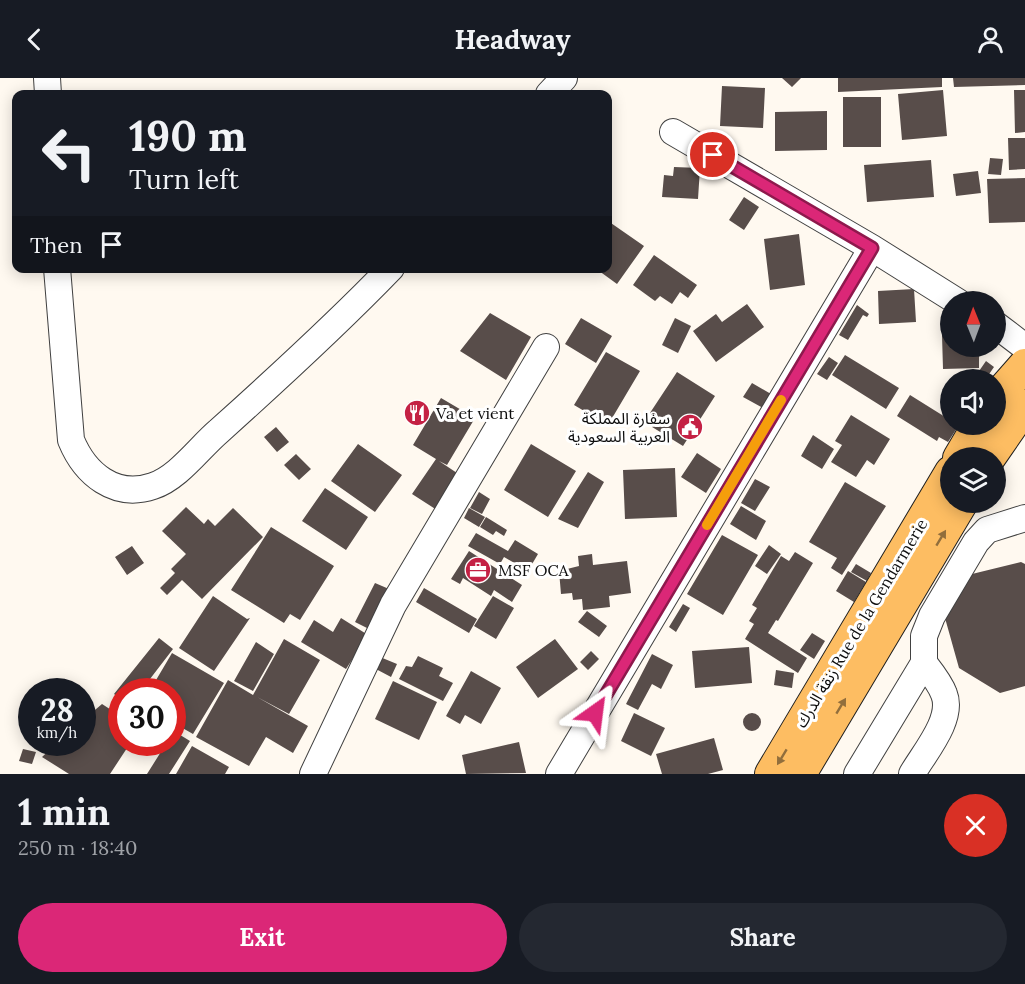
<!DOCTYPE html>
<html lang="en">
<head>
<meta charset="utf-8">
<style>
  :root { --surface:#171b24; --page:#242831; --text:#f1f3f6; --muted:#9ea1a6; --accent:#db2777 }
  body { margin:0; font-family:Lora,"Noto Sans Arabic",serif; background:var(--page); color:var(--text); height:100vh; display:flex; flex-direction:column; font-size:22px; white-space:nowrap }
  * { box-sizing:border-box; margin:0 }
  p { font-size:20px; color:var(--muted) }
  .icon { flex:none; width:33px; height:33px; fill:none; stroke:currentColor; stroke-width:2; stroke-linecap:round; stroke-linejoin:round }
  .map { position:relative; height:696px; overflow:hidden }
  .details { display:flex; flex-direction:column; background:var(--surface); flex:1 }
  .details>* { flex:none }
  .hud { position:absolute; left:12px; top:12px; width:600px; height:183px; border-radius:12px; box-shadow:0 3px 15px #0003; background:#171b24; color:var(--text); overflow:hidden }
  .needle { width:39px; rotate:359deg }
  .tools { position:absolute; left:940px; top:213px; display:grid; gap:12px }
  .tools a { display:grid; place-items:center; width:66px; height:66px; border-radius:50%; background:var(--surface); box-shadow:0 3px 15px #0003; font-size:30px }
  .speed { position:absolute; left:18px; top:600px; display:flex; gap:12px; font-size:30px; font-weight:700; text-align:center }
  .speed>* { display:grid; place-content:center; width:78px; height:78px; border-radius:50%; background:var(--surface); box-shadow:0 3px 15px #0003; line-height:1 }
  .speed small { font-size:15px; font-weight:400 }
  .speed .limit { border:9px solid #d22; background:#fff; color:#111 }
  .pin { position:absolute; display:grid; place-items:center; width:51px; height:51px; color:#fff; margin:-26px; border:3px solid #fff; border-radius:50%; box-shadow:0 2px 6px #0007 }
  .me { position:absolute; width:66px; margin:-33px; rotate:31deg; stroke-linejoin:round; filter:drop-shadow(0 0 4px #0008) }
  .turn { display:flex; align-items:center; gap:21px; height:126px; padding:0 18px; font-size:27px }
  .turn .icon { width:78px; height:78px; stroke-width:2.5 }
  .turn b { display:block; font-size:42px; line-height:51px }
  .then { display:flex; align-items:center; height:57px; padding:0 18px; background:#0003; gap:12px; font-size:22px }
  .round { display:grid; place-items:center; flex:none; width:63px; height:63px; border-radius:32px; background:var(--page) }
  .head { display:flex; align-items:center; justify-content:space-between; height:102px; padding:0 18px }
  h1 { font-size:36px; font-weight:700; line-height:45px }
  .primary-button { display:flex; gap:12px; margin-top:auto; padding:12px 18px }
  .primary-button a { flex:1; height:69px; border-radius:36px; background:var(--accent); color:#fff; font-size:24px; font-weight:700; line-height:69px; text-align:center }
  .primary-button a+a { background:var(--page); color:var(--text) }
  header { display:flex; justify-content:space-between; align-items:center; height:78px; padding:0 18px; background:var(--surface); font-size:27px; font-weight:700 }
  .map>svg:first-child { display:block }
  .building { fill:#584d4a }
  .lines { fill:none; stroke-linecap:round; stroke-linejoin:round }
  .minor-casing { stroke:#414141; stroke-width:28 }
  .major-casing { stroke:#1f1f1f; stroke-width:34 }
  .minor { stroke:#fff; stroke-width:26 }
  .major { stroke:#fdbd62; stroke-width:32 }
  .oneway { fill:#916e3c }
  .route-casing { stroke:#8e194d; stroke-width:15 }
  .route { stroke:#db2777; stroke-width:10 }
  .slow { stroke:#f59e0b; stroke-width:10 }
  .labels { text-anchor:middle; stroke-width:6; stroke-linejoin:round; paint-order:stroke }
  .poi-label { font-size:16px; fill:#0e0e0e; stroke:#fff; text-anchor:start }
  .street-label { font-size:16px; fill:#0e0e0e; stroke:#fff }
</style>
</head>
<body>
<header><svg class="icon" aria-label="back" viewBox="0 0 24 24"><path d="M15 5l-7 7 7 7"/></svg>Headway<svg class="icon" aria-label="person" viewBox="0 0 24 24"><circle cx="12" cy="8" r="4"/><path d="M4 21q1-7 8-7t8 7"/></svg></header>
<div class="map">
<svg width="1025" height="696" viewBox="0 0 1025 696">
  <rect width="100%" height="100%" fill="#fff9f0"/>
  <path class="building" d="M 782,0 L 801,0 L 792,9 Z
    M 838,0 L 942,0 L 942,9 L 838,14 Z
    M 953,0 L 1025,0 L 1025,7 L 954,9 Z
    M 722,8 L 765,10 L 763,50 L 720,48 Z
    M 943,12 L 947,58 L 902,62 L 898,16 Z
    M 1014,12 L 1025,12 L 1025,54 L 1015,55 Z
    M 843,19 L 881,19 L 881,69 L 843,69 Z
    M 827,33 L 827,72 L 775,73 L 775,34 Z
    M 1008,60 L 1025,60 L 1025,91 L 1009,92 Z
    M 990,80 L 1003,81 L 1001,97 L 988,96 Z
    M 931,82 L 934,119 L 867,124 L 864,87 Z
    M 674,89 L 700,90 L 698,121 L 662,119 L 664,97 L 673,98 Z
    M 978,93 L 981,115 L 956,118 L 953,96 Z
    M 1025,100 L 1025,144 L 989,145 L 987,101 Z
    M 744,119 L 759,129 L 744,152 L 729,142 Z
    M 608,143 L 644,168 L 617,206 L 595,190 L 608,190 Z
    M 799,156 L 805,207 L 770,212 L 764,161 Z
    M 654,177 L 697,207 L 688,220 L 680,214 L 672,226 L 660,218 L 655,223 L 633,207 Z
    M 914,211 L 916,244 L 879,246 L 878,213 Z
    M 747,226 L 764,249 L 716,284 L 693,253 L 716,236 L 722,244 Z
    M 857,227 L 869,236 L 867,239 L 863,237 L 848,262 L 839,257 Z
    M 490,235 L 531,259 L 506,302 L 460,273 Z
    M 581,240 L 612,258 L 596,285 L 565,266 Z
    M 675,240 L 691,248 L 678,275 L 662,267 Z
    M 951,256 L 951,268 L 979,268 L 979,290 L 943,291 L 942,257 Z
    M 606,274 L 640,293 L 608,347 L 574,327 Z
    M 845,277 L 899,310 L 886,331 L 832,297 Z
    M 829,279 L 838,285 L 827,302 L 817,296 Z
    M 986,283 L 994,289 L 985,302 L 977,296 Z
    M 677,294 L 715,318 L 683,368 L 644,344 Z
    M 752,305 L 771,316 L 763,330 L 743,319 Z
    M 910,317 L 950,342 L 949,344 L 957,350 L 948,364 L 939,359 L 937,363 L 897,338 Z
    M 441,320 L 475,340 L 447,387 L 439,383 L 463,399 L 440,434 L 412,416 L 436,381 L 413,367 Z
    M 851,337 L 890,361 L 874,387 L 867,382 L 856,399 L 831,384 L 842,367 L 835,363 Z
    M 276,349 L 289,364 L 277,374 L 264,359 Z
    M 813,357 L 834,371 L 822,391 L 801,378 Z
    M 358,366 L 402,397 L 375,434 L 331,403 Z
    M 531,366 L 576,393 L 548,439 L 504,412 Z
    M 697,375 L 721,391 L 706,415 L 681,399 Z
    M 296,376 L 311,391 L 299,402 L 284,387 Z
    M 675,390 L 677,439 L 625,441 L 623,392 Z
    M 588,394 L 604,404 L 578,450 L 558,441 Z
    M 755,401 L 770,409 L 755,433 L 741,425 Z
    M 845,404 L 886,428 L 842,497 L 831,490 L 837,480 L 809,464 Z
    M 325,410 L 368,439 L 346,472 L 302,443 Z
    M 479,414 L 490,421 L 482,436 L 470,430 Z
    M 741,428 L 766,443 L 756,462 L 730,446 Z
    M 186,429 L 204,446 L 208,441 L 215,448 L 233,430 L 263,459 L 202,521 L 182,502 L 167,517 L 160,510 L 175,495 L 171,491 L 186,476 L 162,453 Z
    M 469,430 L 485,439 L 479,449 L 464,440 Z
    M 486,439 L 507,452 L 504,458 L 496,453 L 493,457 L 480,449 Z
    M 271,449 L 334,488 L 300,542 L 290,536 L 284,545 L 231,512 Z
    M 476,455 L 508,473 L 515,462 L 538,476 L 528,493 L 504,479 L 500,486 L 468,468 Z
    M 722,457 L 758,477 L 723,537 L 687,516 Z
    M 769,467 L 781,476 L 767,496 L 755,488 Z
    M 132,468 L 144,485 L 127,497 L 115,479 Z
    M 469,473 L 522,507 L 512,524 L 494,512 L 491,518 L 463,500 L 460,506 L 451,501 Z
    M 795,474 L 813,485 L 778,543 L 776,542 L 768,555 L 807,580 L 798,595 L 745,561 L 754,546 L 749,543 L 757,530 L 752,527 L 781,478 L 789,483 Z
    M 592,476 L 593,487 L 627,483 L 631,515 L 609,518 L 610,529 L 583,532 L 582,521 L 573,522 L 572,515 L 561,516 L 559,493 L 579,488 L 578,478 Z
    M 1021,484 L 1025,486 L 1025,608 L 1000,615 L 959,590 L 945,540 L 972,496 Z
    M 856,486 L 871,495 L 867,503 L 851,494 Z
    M 848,493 L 866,504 L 854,524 L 836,513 Z
    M 375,505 L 389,511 L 369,551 L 355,544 Z
    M 424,510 L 477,541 L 469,555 L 416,524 Z
    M 213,518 L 247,541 L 250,540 L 214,593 L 179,570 Z
    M 493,518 L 514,530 L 496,561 L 474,548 Z
    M 683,526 L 690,530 L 676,554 L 669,549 Z
    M 587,533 L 607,548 L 599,559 L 578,544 Z
    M 341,540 L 368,557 L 346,591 L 301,564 L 314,542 L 333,554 Z
    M 812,555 L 825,563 L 814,581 L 800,572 Z
    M 159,560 L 173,571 L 140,614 L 122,614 L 122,622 L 114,616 Z
    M 284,561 L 320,582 L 289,636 L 257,619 L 308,648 L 293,675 L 266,659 L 249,688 L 196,659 L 228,602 L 253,617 Z
    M 555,561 L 578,591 L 538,620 L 516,589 Z
    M 256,564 L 274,576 L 253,613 L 234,603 Z
    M 749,569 L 752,605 L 695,610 L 692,573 Z
    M 591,573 L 599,581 L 588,592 L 580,584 Z
    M 172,575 L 224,605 L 193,656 L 172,644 L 172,614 L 149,614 Z
    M 652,576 L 673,587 L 661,611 L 652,606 L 638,632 L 626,626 Z
    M 418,578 L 443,590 L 439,598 L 453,605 L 443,623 L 399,601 L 406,588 L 412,589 Z
    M 380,579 L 397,586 L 391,599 L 374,590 Z
    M 776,592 L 794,595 L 792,610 L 774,607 Z
    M 471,593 L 501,610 L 481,646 L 465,637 L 460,646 L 446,638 Z
    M 393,603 L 437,624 L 419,662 L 375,641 Z
    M 102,626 L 122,639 L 122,664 L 131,664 L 110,696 L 69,696 L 42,679 L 58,664 L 82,664 L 82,643 Z
    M 634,635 L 665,650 L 651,678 L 621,663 Z
    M743 644a9 9 0 1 1 18 0a9 9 0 1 1-18 0Z
    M 172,652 L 190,663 L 169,696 L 147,696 L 164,669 L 158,664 L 172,664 Z
    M 714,660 L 723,692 L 708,696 L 662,696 L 656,676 Z
    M 519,664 L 526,695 L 466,696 L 462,677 Z
    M 192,668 L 229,689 L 225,696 L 176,696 Z
    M 23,671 L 36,674 L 32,686 L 19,683 Z"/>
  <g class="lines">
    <g class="minor-casing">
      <path id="minor" d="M 47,0 L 48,16
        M 549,16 L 564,0
        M 673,54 L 872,170 L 958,224
        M 57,190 L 71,362 C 85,396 115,421 153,408 C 178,400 199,370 219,353 C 278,300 336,247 391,190
        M 996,247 L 1025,269
        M 924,585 L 924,558 L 932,538 L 976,464 L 987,452 L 1025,440
        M 313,696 L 393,527 L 546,269
        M 559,696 L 872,170
        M 857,696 L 924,585 C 931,594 940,605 944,616 C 954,641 924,675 912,696"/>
    </g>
    <g class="major-casing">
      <path id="major" d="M 996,320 L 1025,287
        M 959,380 L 979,346
        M 989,380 L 1025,328
        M 771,696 L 951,394
        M 800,696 L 962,424"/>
    </g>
    <use href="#minor" class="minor"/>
    <use href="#major" class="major"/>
  </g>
  <defs><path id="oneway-solid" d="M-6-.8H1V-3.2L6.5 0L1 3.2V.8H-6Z" transform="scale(1.5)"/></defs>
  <g class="oneway">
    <use href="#oneway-solid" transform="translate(941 460) rotate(-59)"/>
    <use href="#oneway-solid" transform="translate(841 628) rotate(-59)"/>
    <use href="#oneway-solid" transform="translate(782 679) rotate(121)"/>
  </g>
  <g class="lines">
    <g class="route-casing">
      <path id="route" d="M 595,635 L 872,170 L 713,77"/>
    </g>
    <use href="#route" class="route"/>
    <path class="slow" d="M 707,447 L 781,322"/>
  </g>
  <defs>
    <g id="restaurant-disc" transform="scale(1.35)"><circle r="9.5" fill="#c42144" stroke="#fff"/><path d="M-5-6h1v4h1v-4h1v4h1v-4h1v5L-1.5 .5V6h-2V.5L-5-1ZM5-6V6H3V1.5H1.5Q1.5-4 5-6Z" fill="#fff"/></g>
    <g id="civic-disc" transform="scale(1.35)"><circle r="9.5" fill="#c42144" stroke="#fff"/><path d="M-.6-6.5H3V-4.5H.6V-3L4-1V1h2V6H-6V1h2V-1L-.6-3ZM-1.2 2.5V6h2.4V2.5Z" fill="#fff"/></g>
    <g id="office-disc" transform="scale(1.35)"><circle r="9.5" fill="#c42144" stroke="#fff"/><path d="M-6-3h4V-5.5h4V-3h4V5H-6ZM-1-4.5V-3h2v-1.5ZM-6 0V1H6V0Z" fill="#fff"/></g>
  </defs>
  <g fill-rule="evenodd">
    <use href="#restaurant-disc" x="417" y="335"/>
    <use href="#civic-disc" x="690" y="349"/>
    <use href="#office-disc" x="478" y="492"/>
  </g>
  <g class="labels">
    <g class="poi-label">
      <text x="436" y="341">Va et vient</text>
      <text x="670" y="346" text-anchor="end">سفارة المملكة<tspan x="670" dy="18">العربية السعودية</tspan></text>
      <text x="498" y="498">MSF OCA</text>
    </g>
    <g class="street-label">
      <text transform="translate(861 545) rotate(-59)" y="6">زنقة الدرك Rue de la Gendarmerie</text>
    </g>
  </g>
</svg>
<div class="tools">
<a><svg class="needle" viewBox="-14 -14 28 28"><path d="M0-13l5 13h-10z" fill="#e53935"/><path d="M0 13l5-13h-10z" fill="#9ea1a6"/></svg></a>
<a><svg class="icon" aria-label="sound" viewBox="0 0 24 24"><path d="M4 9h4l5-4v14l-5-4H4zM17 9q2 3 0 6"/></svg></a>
<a><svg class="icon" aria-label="layers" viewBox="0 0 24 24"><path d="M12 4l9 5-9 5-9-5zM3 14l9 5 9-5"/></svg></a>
</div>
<div class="speed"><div>28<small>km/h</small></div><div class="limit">30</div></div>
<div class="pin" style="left:713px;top:77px;background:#d93025"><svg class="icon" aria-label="arrive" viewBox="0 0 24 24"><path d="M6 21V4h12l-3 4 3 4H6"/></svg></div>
<svg class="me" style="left:595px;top:635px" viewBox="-20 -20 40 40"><path d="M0-17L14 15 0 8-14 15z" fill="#db2777" stroke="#fff" stroke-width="4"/></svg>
<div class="hud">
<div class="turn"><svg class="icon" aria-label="left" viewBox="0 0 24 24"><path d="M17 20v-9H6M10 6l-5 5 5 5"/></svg><div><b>190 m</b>Turn left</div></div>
<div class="then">Then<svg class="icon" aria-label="arrive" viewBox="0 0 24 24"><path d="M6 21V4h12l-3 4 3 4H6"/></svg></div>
</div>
</div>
<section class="details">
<div class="head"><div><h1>1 min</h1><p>250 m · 18:40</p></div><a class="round" style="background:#d93025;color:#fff"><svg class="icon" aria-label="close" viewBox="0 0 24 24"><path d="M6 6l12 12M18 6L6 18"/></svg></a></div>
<div class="primary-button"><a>Exit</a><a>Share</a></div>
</section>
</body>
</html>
